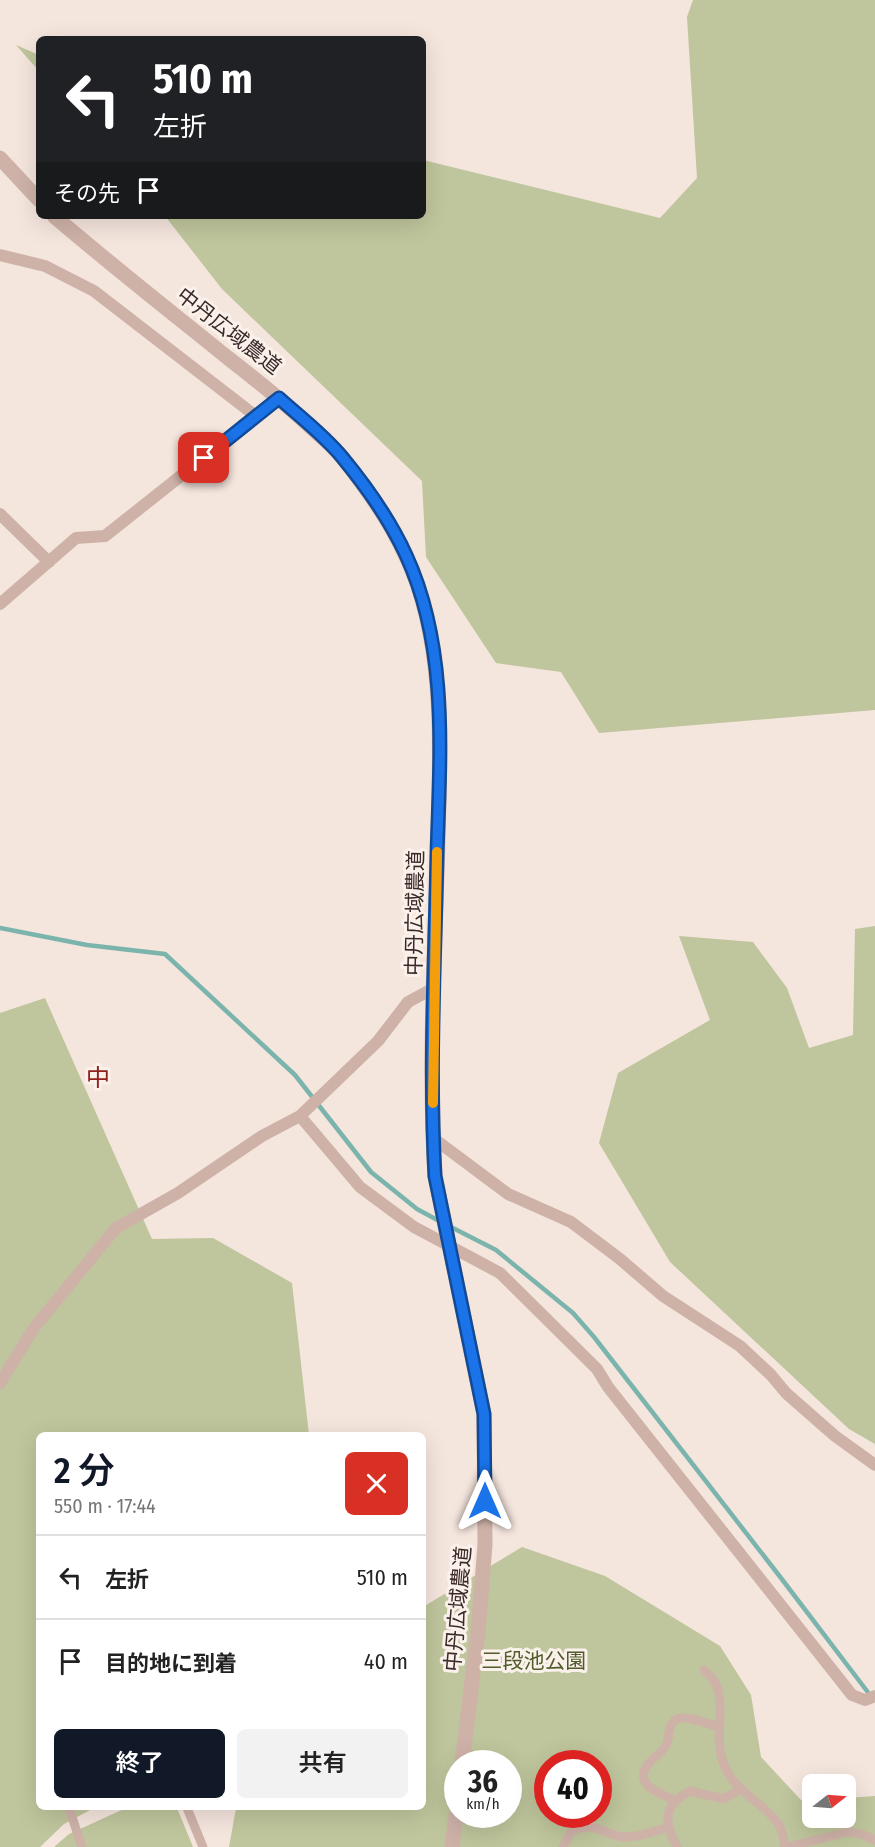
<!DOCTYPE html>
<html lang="ja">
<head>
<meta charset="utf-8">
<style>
  :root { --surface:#fff; --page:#f2f2f2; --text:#222; --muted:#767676; --line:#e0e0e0; --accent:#111827 }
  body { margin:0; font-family:"Fira Sans Condensed","Noto Sans JP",sans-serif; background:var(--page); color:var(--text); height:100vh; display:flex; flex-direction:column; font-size:22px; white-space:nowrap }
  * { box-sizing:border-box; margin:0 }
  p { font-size:20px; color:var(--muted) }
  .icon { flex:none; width:33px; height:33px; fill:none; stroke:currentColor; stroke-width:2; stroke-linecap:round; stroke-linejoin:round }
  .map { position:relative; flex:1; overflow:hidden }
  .drawer { position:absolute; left:36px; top:1432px; width:390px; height:378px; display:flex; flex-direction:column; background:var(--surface); border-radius:9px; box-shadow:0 6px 24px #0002 }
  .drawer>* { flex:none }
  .banner { position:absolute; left:36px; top:36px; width:390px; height:183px; border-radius:9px; box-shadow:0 6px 24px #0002; background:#202124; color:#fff; overflow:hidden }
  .needle { width:39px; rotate:73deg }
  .controls { position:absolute; left:802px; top:1774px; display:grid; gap:12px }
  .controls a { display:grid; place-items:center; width:54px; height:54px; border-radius:9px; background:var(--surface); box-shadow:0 6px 24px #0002; font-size:30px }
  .speed { position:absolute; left:444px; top:1750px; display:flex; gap:12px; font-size:30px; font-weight:700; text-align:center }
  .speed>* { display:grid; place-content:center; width:78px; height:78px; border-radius:50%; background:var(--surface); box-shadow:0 6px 24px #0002; line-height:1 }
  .speed small { font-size:15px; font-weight:400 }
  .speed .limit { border:9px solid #d22; background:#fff; color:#111 }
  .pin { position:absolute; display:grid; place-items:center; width:51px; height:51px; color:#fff; margin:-26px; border-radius:12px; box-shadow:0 3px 9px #0006 }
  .me { position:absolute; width:66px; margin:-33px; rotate:0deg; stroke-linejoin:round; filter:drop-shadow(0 0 4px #0008) }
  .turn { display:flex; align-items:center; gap:21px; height:126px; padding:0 18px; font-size:27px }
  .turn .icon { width:78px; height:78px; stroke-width:2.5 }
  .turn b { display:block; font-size:42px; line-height:51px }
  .then { display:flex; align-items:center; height:57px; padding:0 18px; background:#0003; gap:12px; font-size:22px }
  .round { display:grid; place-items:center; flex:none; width:63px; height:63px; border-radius:9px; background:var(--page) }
  .overview { display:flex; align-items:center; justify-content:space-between; height:102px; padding:0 18px }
  h1 { font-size:36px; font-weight:600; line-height:45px; color:var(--accent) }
  .action { display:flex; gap:12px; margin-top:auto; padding:12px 18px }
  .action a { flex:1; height:69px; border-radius:9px; background:var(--accent); color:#fff; font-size:24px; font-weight:600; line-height:69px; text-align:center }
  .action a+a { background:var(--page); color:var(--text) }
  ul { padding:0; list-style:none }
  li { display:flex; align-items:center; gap:18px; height:84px; padding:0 18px; border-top:2px solid var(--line) }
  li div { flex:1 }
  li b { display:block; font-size:22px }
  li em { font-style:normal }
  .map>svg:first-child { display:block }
  .green { fill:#bfc59c; fill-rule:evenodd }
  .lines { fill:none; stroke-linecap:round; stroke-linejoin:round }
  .stream { stroke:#7ab4ac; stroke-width:4.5 }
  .pedestrian { stroke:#ceb2a8; stroke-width:9 }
  .minor { stroke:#ceb2a8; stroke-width:12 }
  .tertiary { stroke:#ceb2a8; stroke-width:15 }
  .tertiary-bridge { stroke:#ceb2a8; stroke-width:15 }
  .route-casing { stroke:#114b97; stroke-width:15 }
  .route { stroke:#1a73e8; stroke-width:10 }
  .slow { stroke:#f59e0b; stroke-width:10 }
  .labels { text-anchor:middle; stroke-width:6; stroke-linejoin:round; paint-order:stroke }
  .street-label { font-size:21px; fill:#3a2b29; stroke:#fbf1eb }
  .park-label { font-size:21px; fill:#525b2a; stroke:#fbf1eb }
  .quarter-label { font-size:24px; fill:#90211b; stroke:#fbf1eb }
</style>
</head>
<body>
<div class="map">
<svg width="875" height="1847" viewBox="0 0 875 1847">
  <rect width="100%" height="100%" fill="#f4e5dd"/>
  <path class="green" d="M 693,0 L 875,0 L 875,710 L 599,733 L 561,672 L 496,663 L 426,557 L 422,481 L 222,289 L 165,216 L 423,216 L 423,160 L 660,218 L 697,178 L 687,17 Z
    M 16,45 L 39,55 L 39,71 Z
    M 875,926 L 875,1444 L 849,1429 L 670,1262 L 599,1143 L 618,1073 L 710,1020 L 679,936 L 753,942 L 787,988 L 809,1048 L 853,1035 L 855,929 Z
    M 45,998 L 152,1239 L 213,1238 L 292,1283 L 309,1435 L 39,1436 L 39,1808 L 94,1808 L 64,1824 L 40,1847 L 0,1847 L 0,1013 Z
    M 522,1547 L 605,1576 L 720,1646 L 751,1695 L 761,1757 L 801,1800 L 813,1800 L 813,1818 L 846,1818 L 846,1798 L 875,1796 L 875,1847 L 229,1847 L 236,1808 L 423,1808 L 423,1607 ZM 458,1764 L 508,1764 L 508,1815 L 458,1815 ZM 548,1764 L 598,1764 L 598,1815 L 548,1815 Z
    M 126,1808 L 177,1808 L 193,1847 L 54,1847 L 69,1834 Z"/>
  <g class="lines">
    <path class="stream" d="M 0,928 L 87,945 L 165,954 L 295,1075 L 371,1172 L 417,1209 L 441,1222
      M 449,1226 L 496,1250 L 573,1313 L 594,1337 L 781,1578 L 870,1695"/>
    <path class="pedestrian" d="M 704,1670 C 711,1676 718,1684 719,1693 C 723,1718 714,1743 725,1767 C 736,1793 764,1802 779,1825 C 783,1831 783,1840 785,1847
      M 675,1800 C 658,1794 629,1782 652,1760 C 657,1755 664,1751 667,1743 C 670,1733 668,1719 682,1718 C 693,1717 708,1724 719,1727
      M 69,1808 L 82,1847
      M 187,1808 L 203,1847
      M 563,1847 L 572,1830 C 597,1821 603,1835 624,1837 C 640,1838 652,1831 667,1828
      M 677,1847 C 664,1822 662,1806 690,1791 L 724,1799 L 740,1789
      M 787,1847 L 848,1832 L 861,1834 L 875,1840"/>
    <path class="minor" d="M 0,255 L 45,266 L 94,291 L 257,417
      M 0,514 L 49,562
      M 0,604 L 76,538 L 105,536 L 279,398
      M 300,1116 L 360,1187 L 414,1227 L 500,1273 L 597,1369 L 608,1387 L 852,1695 L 865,1700 L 875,1696
      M 433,1138 L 508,1194 L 571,1222 L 620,1259 L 663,1296 L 740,1346 L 771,1375 L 786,1393 L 835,1436 L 875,1465
      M 0,1383 L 34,1328 L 116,1228 L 178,1193 L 262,1136 L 300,1116 L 378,1041 L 408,1002 L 434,988"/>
    <path class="tertiary" d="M 0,158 L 39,200
      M 54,216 C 111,265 170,311 228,358 C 258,381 287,405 314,430 C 324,439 334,447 342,457 C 376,500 407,546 422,599 C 444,677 440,758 438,838 C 435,950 428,1064 435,1176
      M 453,1264 L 484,1414 L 485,1545 L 478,1632 L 462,1764
      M 452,1847 L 458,1800"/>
    <path class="tertiary-bridge" d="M 435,1176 L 453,1264"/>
  </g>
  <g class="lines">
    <g class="route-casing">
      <path id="route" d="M 204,458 L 279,398 C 300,417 324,435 342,457 C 366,486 390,520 406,555 C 449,648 440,755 437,854 C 435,961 429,1069 435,1176 L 484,1414 L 485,1501"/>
    </g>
    <use href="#route" class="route"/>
    <path class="slow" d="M 433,1103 L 437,852"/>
  </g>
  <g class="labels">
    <g class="street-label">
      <text transform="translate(229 331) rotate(38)" y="7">中丹広域農道</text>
      <text transform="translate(415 913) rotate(-89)" y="7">中丹広域農道</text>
      <text transform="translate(458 1609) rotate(-85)" y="7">中丹広域農道</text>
    </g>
    <g class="park-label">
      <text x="534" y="1668">三段池公園</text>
    </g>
    <g class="quarter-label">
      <text x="98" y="1086">中</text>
    </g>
  </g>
</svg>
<div class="controls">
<a><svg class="needle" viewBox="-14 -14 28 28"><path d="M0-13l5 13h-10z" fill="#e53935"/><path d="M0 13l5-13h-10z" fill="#767676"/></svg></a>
</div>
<div class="speed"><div>36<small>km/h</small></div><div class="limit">40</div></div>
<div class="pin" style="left:204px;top:458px;background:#d93025"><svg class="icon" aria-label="arrive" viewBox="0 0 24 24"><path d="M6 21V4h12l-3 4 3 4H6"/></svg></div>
<svg class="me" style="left:485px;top:1501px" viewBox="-20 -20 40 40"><path d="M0-17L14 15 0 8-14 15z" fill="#1a73e8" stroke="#fff" stroke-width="4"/></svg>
<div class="banner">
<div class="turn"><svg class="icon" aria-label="left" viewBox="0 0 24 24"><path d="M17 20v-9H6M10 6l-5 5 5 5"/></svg><div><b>510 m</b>左折</div></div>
<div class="then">その先<svg class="icon" aria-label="arrive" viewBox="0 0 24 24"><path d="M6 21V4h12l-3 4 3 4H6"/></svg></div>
</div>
<section class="drawer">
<div class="overview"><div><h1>2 分</h1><p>550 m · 17:44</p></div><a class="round" style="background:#d93025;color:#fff"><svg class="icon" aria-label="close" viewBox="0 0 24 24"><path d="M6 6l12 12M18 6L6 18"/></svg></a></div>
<ul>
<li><svg class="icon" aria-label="left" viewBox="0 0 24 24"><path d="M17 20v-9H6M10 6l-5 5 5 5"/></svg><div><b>左折</b></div><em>510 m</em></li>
<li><svg class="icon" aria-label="arrive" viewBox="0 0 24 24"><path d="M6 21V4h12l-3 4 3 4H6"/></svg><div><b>目的地に到着</b></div><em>40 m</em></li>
</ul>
<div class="action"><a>終了</a><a>共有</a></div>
</section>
</div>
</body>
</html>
